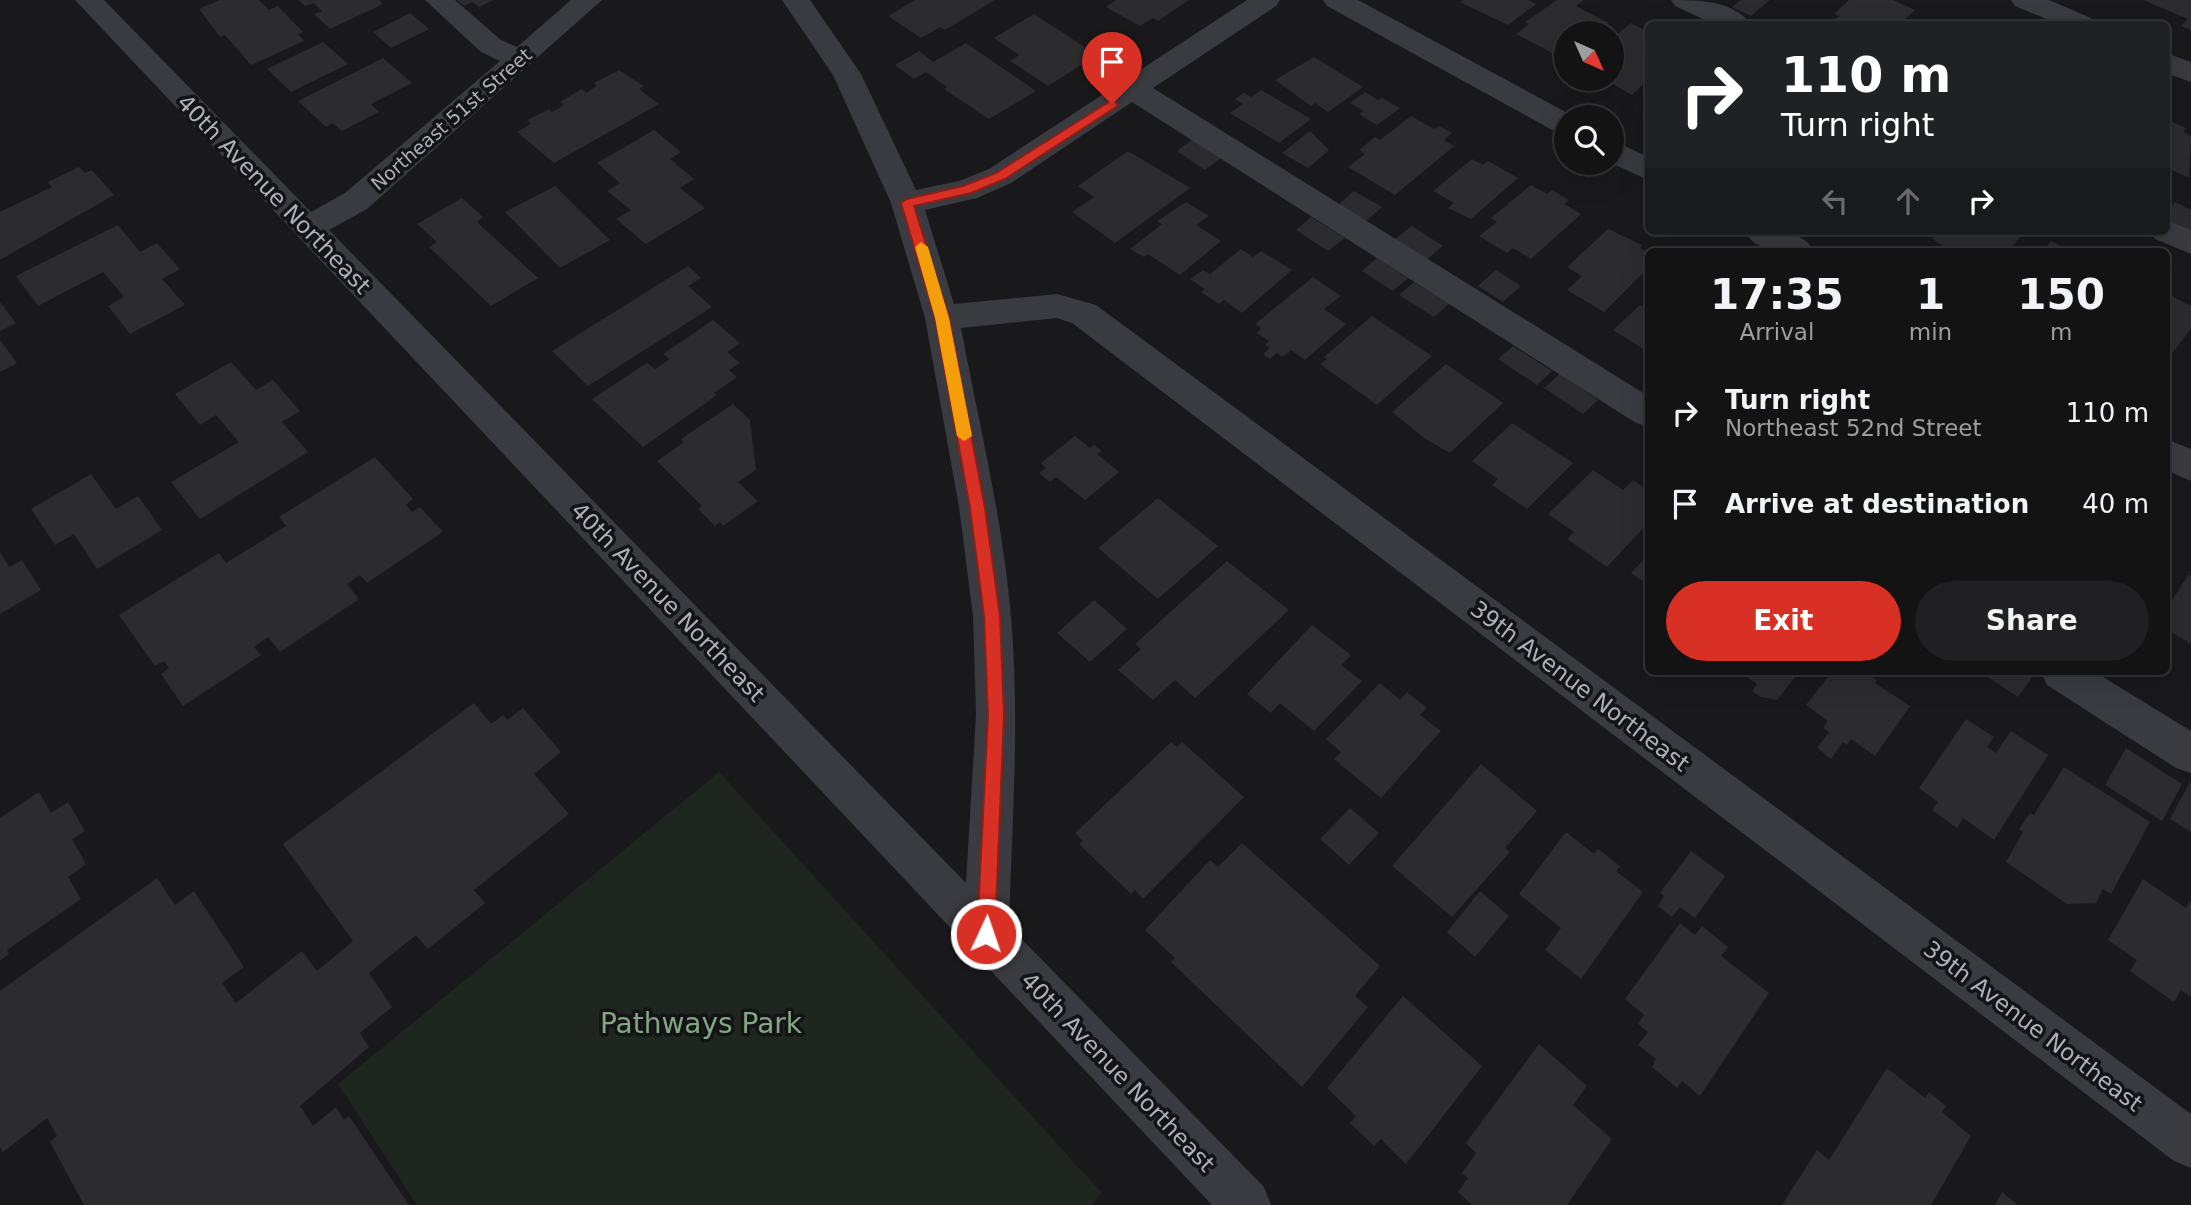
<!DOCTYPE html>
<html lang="en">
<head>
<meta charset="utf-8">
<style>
  :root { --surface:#131314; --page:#202022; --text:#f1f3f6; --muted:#9d9ea0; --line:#323234; --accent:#d93025 }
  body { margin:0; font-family:"DejaVu Sans",sans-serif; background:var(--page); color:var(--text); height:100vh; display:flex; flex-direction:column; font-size:26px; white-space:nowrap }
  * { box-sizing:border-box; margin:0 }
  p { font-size:23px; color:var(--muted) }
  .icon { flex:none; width:38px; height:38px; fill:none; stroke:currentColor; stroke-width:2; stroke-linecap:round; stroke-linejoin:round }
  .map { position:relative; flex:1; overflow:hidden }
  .panel { position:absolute; left:1645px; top:248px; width:525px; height:427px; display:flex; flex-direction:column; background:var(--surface); border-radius:10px; box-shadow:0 7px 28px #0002,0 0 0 2px var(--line) }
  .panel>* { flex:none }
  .hud { position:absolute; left:1645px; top:21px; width:525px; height:214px; border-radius:10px; box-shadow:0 7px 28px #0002,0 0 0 2px var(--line); background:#202124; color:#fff; overflow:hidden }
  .needle { width:46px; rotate:135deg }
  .tools { position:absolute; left:1554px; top:21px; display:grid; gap:14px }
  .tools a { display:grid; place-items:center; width:70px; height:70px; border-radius:50%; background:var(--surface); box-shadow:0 7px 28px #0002,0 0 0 2px var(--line); font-size:35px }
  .pin { position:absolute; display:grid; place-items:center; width:60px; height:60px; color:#fff; margin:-72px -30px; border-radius:50% 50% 50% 0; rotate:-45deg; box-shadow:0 0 7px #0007 }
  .pin .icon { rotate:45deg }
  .me { position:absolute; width:77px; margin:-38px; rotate:3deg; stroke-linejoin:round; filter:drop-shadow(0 0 5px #0008) }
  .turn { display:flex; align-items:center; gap:24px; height:147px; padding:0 21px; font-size:32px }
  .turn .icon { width:91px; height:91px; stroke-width:2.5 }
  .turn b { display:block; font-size:49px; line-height:60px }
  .lanes { display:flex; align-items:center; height:66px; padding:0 21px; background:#0003; justify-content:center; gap:35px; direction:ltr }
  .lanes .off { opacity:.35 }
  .eta { display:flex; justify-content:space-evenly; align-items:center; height:119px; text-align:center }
  .eta b { font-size:42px; font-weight:700; line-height:49px }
  .action { display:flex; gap:14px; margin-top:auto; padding:14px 21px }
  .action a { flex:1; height:80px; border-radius:42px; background:var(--accent); color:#fff; font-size:28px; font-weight:700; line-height:80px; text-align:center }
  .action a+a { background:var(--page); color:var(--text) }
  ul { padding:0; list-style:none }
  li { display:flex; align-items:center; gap:21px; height:91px; padding:0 21px }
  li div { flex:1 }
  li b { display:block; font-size:26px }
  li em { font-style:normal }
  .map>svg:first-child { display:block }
  .green { fill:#1e261f }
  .building { fill:#2c2c2f }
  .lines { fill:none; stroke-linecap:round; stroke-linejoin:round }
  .minor { fill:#393b40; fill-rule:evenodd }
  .route { fill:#d93025; stroke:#8d1f18; stroke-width:2 }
  .slow { fill:#f59e0b }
  .labels { text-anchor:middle; stroke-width:7; stroke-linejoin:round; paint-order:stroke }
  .far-street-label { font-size:19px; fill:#abb0bb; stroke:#141416 }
  .street-label { font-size:23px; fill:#abb0bb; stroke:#141416 }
  .near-park-label { font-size:28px; fill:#81a783; stroke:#141416 }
</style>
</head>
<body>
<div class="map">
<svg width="2191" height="1205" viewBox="0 0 2191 1205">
  <rect width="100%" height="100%" fill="#19191b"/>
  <path class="green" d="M 719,772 L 1102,1193 L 1092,1205 L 417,1205 L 338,1084 Z"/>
  <path class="building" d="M 220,0 L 259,0 L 269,10 L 278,6 L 303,32 L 298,34 L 304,41 L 251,65 L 225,35 L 220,37 L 199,9 Z
    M 298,0 L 379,0 L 383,4 L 330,29 L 314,14 L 322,11 L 314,3 L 305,6 Z
    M 457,0 L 494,0 L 479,7 L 473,2 L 464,6 Z
    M 915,0 L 995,0 L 945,30 L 941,27 L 921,38 L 888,16 Z
    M 1116,0 L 1189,0 L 1158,21 L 1153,18 L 1140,26 L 1106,7 Z
    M 1463,0 L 1528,0 L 1536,4 L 1508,25 L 1460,2 Z
    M 1557,0 L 1584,0 L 1576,6 L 1609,23 L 1596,33 L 1566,33 L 1564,59 L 1516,34 L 1529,24 L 1525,22 Z
    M 1741,0 L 1770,0 L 1751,16 L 1732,7 Z
    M 1849,0 L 1893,0 L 1915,10 L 1900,24 L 1829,24 L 1839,16 L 1834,14 Z
    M 2143,0 L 2191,0 L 2191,30 L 2181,26 L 2188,19 Z
    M 410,13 L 429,29 L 391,48 L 373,32 Z
    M 1034,14 L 1097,55 L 1048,86 L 1010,61 L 1019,55 L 994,38 Z
    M 1631,23 L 1648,32 L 1648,80 L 1632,95 L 1606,80 L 1612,79 L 1612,39 Z
    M 323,42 L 348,64 L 291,92 L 267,69 Z
    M 966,43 L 1036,91 L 989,119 L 944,89 L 947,87 L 926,72 L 914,79 L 895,65 L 919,51 L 933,62 Z
    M 1314,57 L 1363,87 L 1328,112 L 1315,103 L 1311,106 L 1275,80 Z
    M 383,58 L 412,83 L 371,104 L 379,112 L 342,131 L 333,123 L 326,127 L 298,101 Z
    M 619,70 L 644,86 L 639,89 L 659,104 L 554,163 L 517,132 L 531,124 L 527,120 L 549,109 L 552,112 L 564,105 L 560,102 L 582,89 L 586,93 L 597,86 L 594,83 Z
    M 1261,90 L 1311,119 L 1279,143 L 1230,113 L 1243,104 L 1235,99 L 1244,93 L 1251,97 Z
    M 1365,92 L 1378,100 L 1382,98 L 1400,108 L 1377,125 L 1359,114 L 1364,111 L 1350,103 Z
    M 1411,116 L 1434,129 L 1439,126 L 1452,133 L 1444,140 L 1454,146 L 1395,195 L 1348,167 L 1365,154 L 1359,150 L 1375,137 L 1380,140 Z
    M 2166,119 L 2186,128 L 2183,132 L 2191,136 L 2189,178 L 2166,167 Z
    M 654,130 L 681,152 L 670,159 L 694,179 L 680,188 L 705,208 L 646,244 L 616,219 L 631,210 L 607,191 L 620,183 L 597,163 Z
    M 1310,131 L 1329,150 L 1308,168 L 1282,153 Z
    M 1193,139 L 1222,157 L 1205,170 L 1177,151 Z
    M 1128,151 L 1190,188 L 1115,243 L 1072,212 L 1094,197 L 1078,186 Z
    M 1472,159 L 1483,165 L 1488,161 L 1518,178 L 1471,219 L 1448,208 L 1454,203 L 1433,191 Z
    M 79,167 L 85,173 L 92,170 L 114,195 L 0,260 L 0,212 L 52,187 L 48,182 Z
    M 1531,185 L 1547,194 L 1552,190 L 1569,200 L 1564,204 L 1581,214 L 1531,259 L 1513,248 L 1507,253 L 1479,236 L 1497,222 L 1491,218 Z
    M 555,186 L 610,240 L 560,268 L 505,212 Z
    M 1354,191 L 1382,207 L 1365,222 L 1338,205 Z
    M 462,198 L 483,217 L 477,222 L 538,278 L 491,306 L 429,247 L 437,242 L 417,224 Z
    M 1186,202 L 1209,216 L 1196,225 L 1221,241 L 1180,275 L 1148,254 L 1144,257 L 1130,249 L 1162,224 L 1157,221 Z
    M 2175,202 L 2191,210 L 2191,239 L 2166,227 L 2166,214 Z
    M 1311,217 L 1345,238 L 1328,251 L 1296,230 Z
    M 118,225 L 140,252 L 157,243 L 180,269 L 162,279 L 185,305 L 130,334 L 108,306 L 124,297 L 103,272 L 38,306 L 16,276 Z
    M 1412,226 L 1443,246 L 1426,260 L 1394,240 Z
    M 1608,229 L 1642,245 L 1640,248 L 1648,252 L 1648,268 L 1604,312 L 1567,290 L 1582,276 L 1567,267 Z
    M 1939,231 L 2017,231 L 2023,234 L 2007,252 L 1953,252 L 1932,239 Z
    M 2051,241 L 2072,252 L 2042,252 Z
    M 1241,249 L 1253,257 L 1261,251 L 1292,270 L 1242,313 L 1224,300 L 1219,304 L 1201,292 L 1205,289 L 1190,279 L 1203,270 L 1210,274 Z
    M 1377,258 L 1408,278 L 1393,291 L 1362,271 Z
    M 688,266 L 701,278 L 688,286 L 712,307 L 588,386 L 552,351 Z
    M 1496,270 L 1521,286 L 1503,302 L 1478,286 Z
    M 1313,277 L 1341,296 L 1324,309 L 1346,324 L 1305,360 L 1291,350 L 1282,357 L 1277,353 L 1270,359 L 1263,354 L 1270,348 L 1265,345 L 1269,341 L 1257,333 L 1261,328 L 1255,324 Z
    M 1414,282 L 1449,304 L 1434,317 L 1399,295 Z
    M 2166,293 L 2191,306 L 2191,329 L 2166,361 Z
    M 0,302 L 16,323 L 0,331 Z
    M 1648,304 L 1648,352 L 1613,330 L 1640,305 L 1645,308 Z
    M 1372,316 L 1432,356 L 1377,405 L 1320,364 L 1327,359 L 1324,357 Z
    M 713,320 L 740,343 L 727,352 L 740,363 L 729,370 L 737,377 L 714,393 L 717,395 L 643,447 L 592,399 L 647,363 L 655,369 L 670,359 L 663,354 Z
    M 0,340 L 17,363 L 0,372 Z
    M 1513,346 L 1552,371 L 1537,385 L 1498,359 Z
    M 231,362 L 256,390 L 273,380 L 300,411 L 282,422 L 308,452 L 200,519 L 171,482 L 239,442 L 216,415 L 200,425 L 175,394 Z
    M 1446,364 L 1503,403 L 1450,453 L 1424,438 L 1392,412 Z
    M 1560,374 L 1598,400 L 1583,414 L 1544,388 Z
    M 733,404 L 750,420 L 756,470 L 738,482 L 758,501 L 723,526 L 720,522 L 715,526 L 698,509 L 702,506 L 657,461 L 684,442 L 681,439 Z
    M 1512,423 L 1573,463 L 1527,509 L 1492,485 L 1498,479 L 1472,461 Z
    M 1075,436 L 1090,448 L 1094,445 L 1102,451 L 1097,454 L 1119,472 L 1085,500 L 1056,477 L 1050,482 L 1039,473 L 1046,468 L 1041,463 Z
    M 375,457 L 413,499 L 406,505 L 412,512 L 420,507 L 443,532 L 367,583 L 360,575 L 347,584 L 359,599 L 280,652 L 268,637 L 254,647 L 261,655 L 183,706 L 161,674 L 169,668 L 164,661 L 155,666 L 119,615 L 219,553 L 226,563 L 286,526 L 279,517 Z
    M 1593,470 L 1623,490 L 1633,480 L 1648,490 L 1648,523 L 1607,567 L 1567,539 L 1574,532 L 1548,514 Z
    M 91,474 L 116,509 L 138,496 L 162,530 L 97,569 L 74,534 L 55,545 L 31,509 Z
    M 1158,498 L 1218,546 L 1158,599 L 1098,548 Z
    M 0,552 L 9,567 L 22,560 L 41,590 L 0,614 Z
    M 1648,555 L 1648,585 L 1631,573 Z
    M 1227,561 L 1289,610 L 1195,698 L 1175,680 L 1153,700 L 1118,670 L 1141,649 L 1135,644 Z
    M 2189,574 L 2191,576 L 2191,644 L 2166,629 L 2166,609 Z
    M 1094,600 L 1127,629 L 1090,662 L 1057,633 Z
    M 1312,625 L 1351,655 L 1341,665 L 1362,681 L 1314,731 L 1280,703 L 1271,713 L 1247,694 Z
    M 1740,672 L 1799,672 L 1777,700 L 1761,697 L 1752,691 L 1757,684 Z
    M 1832,672 L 1865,672 L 1877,680 L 1875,683 L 1910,706 L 1875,756 L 1851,739 L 1847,745 L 1843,742 L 1831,759 L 1817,748 L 1829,732 L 1823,728 L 1828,721 L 1806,705 Z
    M 1980,672 L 2026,672 L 2033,676 L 2018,697 Z
    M 1380,683 L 1400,700 L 1407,692 L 1427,708 L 1420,715 L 1441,731 L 1381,798 L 1334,759 L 1341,752 L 1326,739 Z
    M 474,703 L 491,724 L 503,715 L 507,720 L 523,708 L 561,752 L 534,774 L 569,814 L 474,890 L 485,903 L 428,949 L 416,935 L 369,973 L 392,1007 L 360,1033 L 369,1047 L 300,1106 L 313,1126 L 336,1107 L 344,1120 L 349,1116 L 409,1205 L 84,1205 L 50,1142 L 57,1136 L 47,1118 L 3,1152 L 0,1147 L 0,991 L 157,878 L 175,905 L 194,891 L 244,967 L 222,983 L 236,1003 L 302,951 L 317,971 L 353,941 L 283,844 Z
    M 1966,719 L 1994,737 L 1987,747 L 1996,753 L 2011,731 L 2048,755 L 1994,840 L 1963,818 L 1957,828 L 1932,810 L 1938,802 L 1919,788 Z
    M 1171,742 L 1177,747 L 1182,742 L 1244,797 L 1143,899 L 1135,890 L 1131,894 L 1079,844 L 1083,841 L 1075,833 Z
    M 2126,748 L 2182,784 L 2162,821 L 2105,785 Z
    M 1481,764 L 1537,811 L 1505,848 L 1510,852 L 1452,917 L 1392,866 Z
    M 2064,767 L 2150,822 L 2111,894 L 2103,889 L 2096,903 L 2067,904 L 2006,862 L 2023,832 L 2019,829 L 2030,813 L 2034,815 Z
    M 2191,780 L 2191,832 L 2170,819 Z
    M 39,792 L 51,813 L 68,802 L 85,831 L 72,839 L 86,864 L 68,877 L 81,899 L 7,950 L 9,954 L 0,961 L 0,818 Z
    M 1350,808 L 1379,833 L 1349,865 L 1320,839 Z
    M 1566,832 L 1594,854 L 1598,849 L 1620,866 L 1616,871 L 1643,892 L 1581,979 L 1545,950 L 1561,928 L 1519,894 Z
    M 1242,843 L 1380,966 L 1355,996 L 1368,1007 L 1302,1087 L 1171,962 L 1175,958 L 1145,930 L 1210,860 L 1218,867 Z
    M 1691,851 L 1725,876 L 1695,918 L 1680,907 L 1672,917 L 1658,906 L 1664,896 L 1660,893 Z
    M 2143,879 L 2186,908 L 2191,899 L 2191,997 L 2181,990 L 2174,1002 L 2130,971 L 2137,960 L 2108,940 Z
    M 1480,891 L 1509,916 L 1475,957 L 1447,932 Z
    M 1680,923 L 1695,935 L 1702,926 L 1728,947 L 1721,956 L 1769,993 L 1700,1096 L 1682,1081 L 1677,1088 L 1652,1067 L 1656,1059 L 1638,1045 L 1648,1032 L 1638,1024 L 1644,1015 L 1625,999 Z
    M 1403,996 L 1482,1066 L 1406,1164 L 1381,1139 L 1374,1146 L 1350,1123 L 1356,1116 L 1327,1088 Z
    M 1539,1044 L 1587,1086 L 1573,1105 L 1612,1139 L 1567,1205 L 1472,1205 L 1458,1192 L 1468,1178 L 1462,1173 L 1476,1153 L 1466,1143 Z
    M 1887,1068 L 1925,1098 L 1929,1092 L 1946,1106 L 1942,1112 L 1971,1136 L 1931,1205 L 1782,1205 L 1817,1150 L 1829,1160 Z
    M 2002,1192 L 2018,1205 L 1995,1205 Z"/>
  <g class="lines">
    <path class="minor" d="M 75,0 L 104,0 L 311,212 L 345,193 L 500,61 L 481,52 L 425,0 L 455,0 L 501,40 L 517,47 L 571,0 L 602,0 L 367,209 L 329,230 L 966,883 L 976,714 L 973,616 L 959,507 L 925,318 L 891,203 L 833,75 L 782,0 L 810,0 L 861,74 L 916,190 L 959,181 L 989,169 L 1247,0 L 1280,0 L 1276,6 L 1153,88 L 1648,396 L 1648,427 L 1636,423 L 1132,102 L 1011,183 L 977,198 L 925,210 L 954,304 L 1057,294 L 1096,305 L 2191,1114 L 2191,1168 L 2174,1161 L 1072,323 L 1057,318 L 961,328 C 979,424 1003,520 1011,617 C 1020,720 1012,823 1009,926 L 1264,1187 L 1271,1205 L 1212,1205 Z
      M 1323,0 L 1358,0 L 1575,117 L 1566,117 L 1566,135 L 1556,132 L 1327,6 Z
      M 1671,0 C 1696,0 1734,0 1750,24 L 1714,24 L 1675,6 Z
      M 2011,0 L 2049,0 L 2091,18 L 2095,24 L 2058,24 L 2015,6 Z
      M 2166,53 L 2191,62 L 2191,82 L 2166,73 Z
      M 1612,140 L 1648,157 L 1648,180 L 1611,163 Z
      M 2166,220 L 2191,230 L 2191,254 L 2155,239 L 2150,231 L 2166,231 Z
      M 1744,231 C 1769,231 1801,227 1815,252 C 1790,252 1759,256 1744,231 Z
      M 2166,439 L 2191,449 L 2191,481 L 2166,470 Z
      M 2041,672 L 2095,672 L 2191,731 L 2191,773 L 2176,768 L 2047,685 Z"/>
  </g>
  <path class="route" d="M 1112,100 L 1118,104 L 1116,107 L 1005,179 L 971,193 L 914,206 L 949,318 L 985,508 L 1000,616 L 1004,715 L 995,934 L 992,940 L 986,943 L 979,940 L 977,934 L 988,715 L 984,616 L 970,508 L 935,318 L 901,203 L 907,199 L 963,186 L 996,173 Z"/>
  <path class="slow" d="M 921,242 L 928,247 L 949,318 L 972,436 L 964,441 L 957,436 L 935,318 L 915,247 Z"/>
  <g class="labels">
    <g class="far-street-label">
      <text transform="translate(451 119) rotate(-41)" y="7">Northeast 51st Street</text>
    </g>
    <g class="street-label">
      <text transform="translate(274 194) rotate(46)" y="8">40th Avenue Northeast</text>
      <text transform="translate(668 602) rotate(46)" y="8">40th Avenue Northeast</text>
      <text transform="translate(1580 686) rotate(37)" y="8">39th Avenue Northeast</text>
      <text transform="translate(2033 1026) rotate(37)" y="8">39th Avenue Northeast</text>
      <text transform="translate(1118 1072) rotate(46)" y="8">40th Avenue Northeast</text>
    </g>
    <g class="near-park-label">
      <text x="701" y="1033">Pathways Park</text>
    </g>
  </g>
</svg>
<div class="tools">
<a><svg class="needle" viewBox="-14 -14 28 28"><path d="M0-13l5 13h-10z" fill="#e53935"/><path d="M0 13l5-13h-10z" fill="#9d9ea0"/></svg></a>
<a><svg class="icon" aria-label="search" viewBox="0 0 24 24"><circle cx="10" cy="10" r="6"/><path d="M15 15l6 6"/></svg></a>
</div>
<div class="pin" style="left:1112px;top:104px;background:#d93025"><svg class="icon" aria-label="arrive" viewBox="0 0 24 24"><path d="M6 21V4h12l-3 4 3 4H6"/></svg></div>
<svg class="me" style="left:986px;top:934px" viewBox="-20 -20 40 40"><circle r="17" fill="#d93025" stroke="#fff" stroke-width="3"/><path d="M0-11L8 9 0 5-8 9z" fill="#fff"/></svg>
<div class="hud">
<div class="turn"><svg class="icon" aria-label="right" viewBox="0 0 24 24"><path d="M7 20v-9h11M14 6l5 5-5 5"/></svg><div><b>110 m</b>Turn right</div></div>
<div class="lanes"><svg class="icon off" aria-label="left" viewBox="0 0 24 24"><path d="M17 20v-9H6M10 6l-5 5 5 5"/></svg><svg class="icon off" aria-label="ahead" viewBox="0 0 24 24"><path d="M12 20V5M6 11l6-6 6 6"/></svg><svg class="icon" aria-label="right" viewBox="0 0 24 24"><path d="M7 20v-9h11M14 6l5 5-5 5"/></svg></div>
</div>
<section class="panel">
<div class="eta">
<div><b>17:35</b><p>Arrival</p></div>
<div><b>1</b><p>min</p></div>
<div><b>150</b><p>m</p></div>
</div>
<ul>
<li><svg class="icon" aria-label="right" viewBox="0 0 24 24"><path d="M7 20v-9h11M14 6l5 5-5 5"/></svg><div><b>Turn right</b><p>Northeast 52nd Street</p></div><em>110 m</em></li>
<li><svg class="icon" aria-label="arrive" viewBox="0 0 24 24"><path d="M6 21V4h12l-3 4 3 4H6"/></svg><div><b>Arrive at destination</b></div><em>40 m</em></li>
</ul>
<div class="action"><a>Exit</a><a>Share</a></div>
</section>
</div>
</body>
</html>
